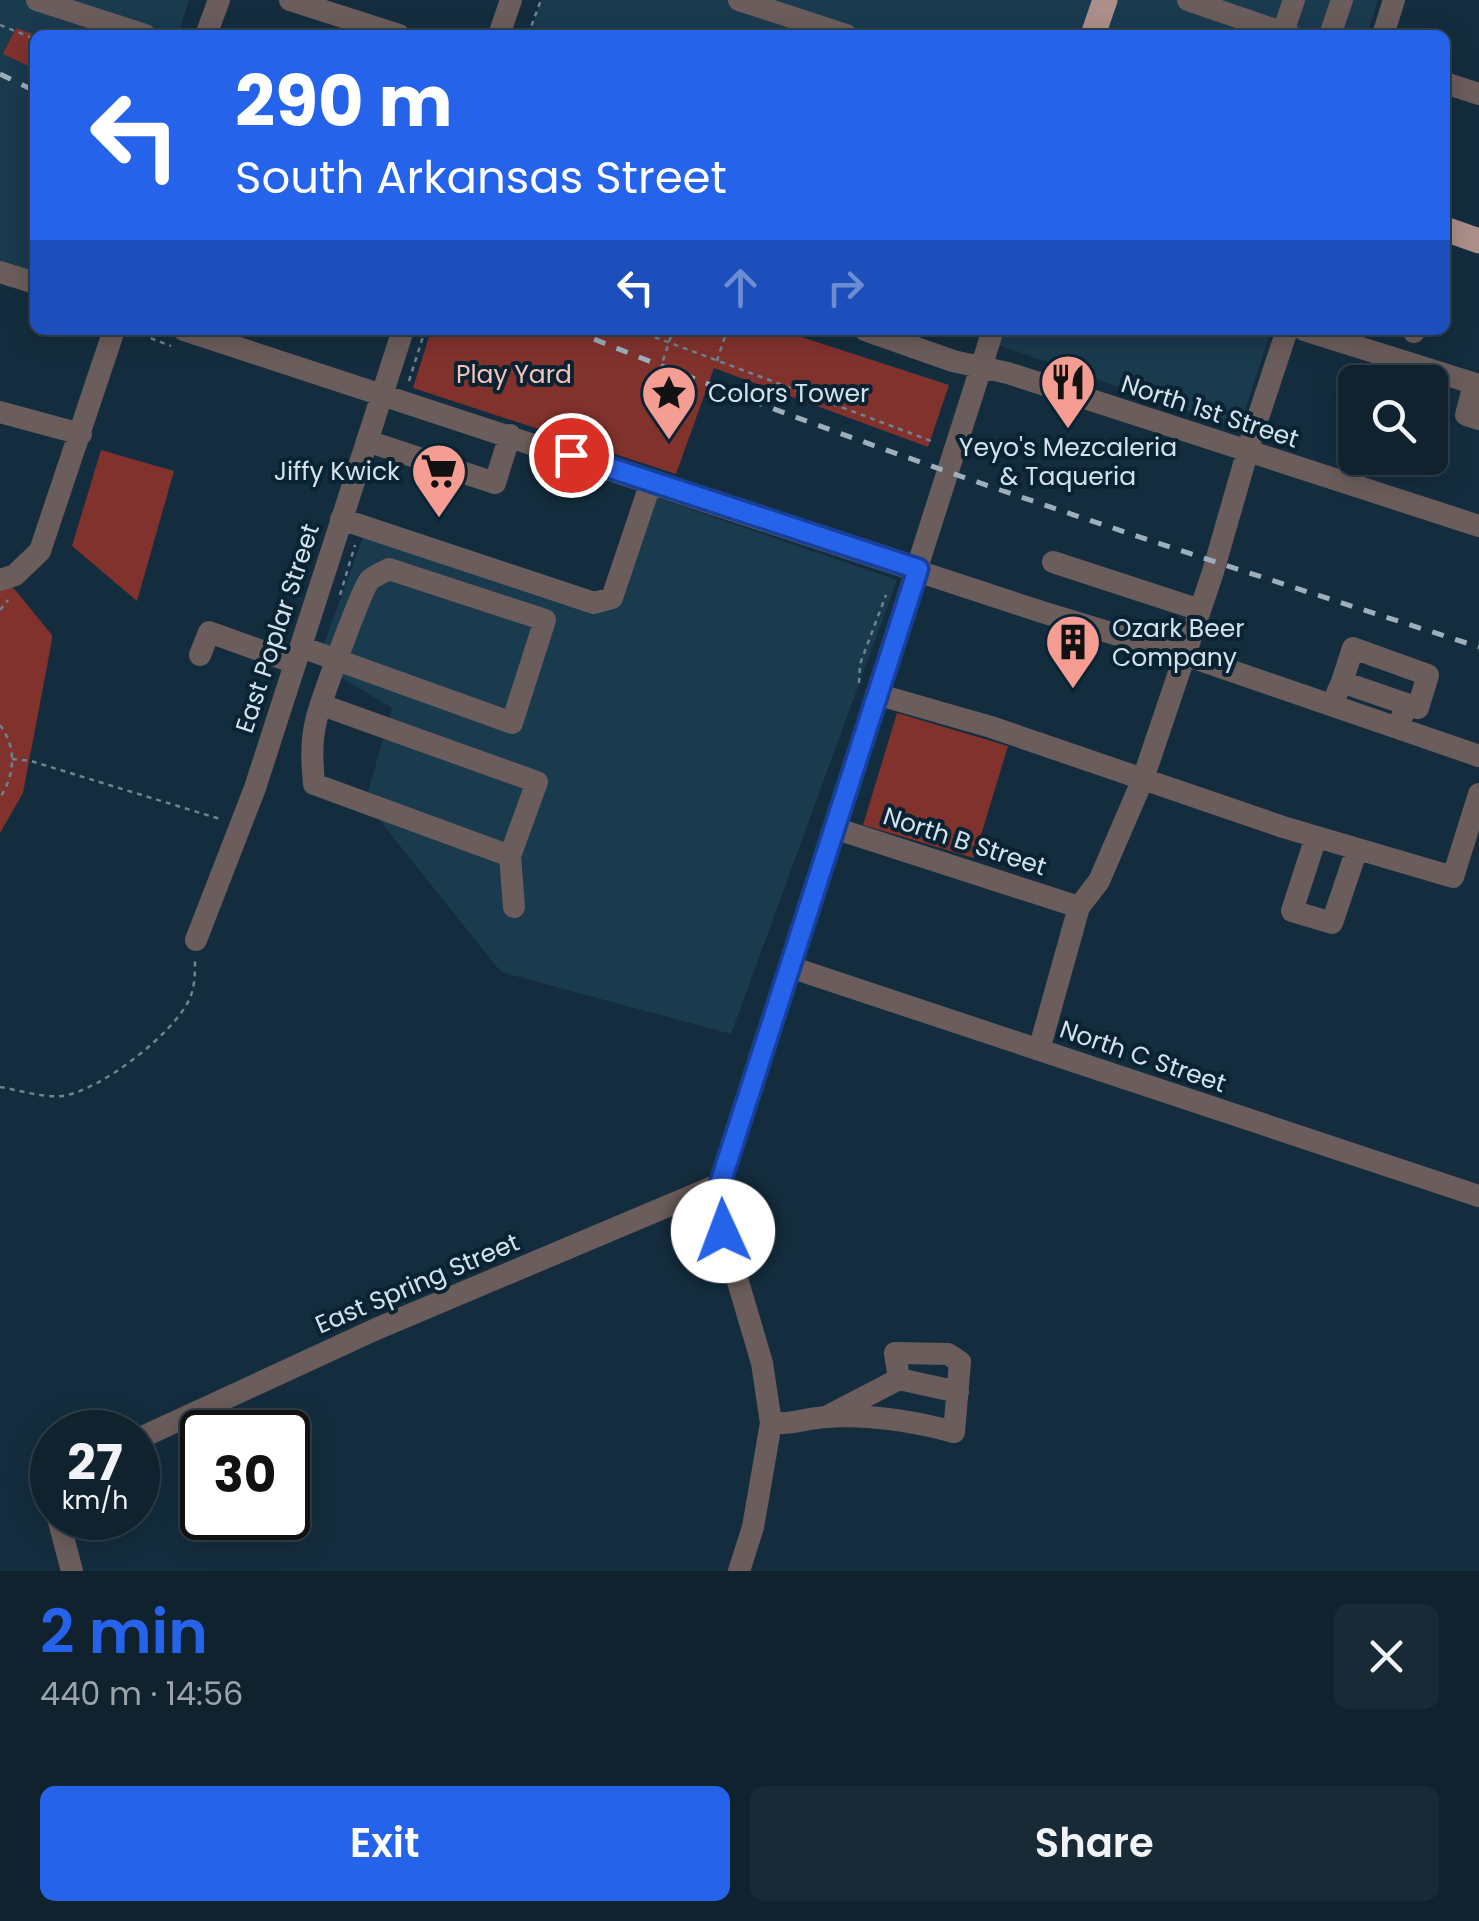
<!DOCTYPE html>
<html lang="en">
<head>
<meta charset="utf-8">
<style>
  :root { --surface:#0f222e; --page:#182a36; --text:#f1f3f6; --muted:#9ba4aa; --line:#2f3f4a; --accent:#2563eb }
  body { margin:0; font-family:Poppins,sans-serif; background:var(--page); color:var(--text); height:100vh; display:flex; flex-direction:column; font-size:38px; white-space:nowrap }
  * { box-sizing:border-box; margin:0 }
  p { font-size:32px; color:var(--muted) }
  .icon { flex:none; width:55px; height:55px; fill:none; stroke:currentColor; stroke-width:2; stroke-linecap:round; stroke-linejoin:round }
  .map { position:relative; height:1571px; overflow:hidden }
  .drawer { display:flex; flex-direction:column; background:var(--surface); flex:1 }
  .drawer>* { flex:none }
  .top-card { position:absolute; left:30px; top:30px; width:1420px; height:305px; border-radius:15px; box-shadow:0 5px 25px #0003,0 0 0 2px var(--line); background:#2563eb; color:#fff; overflow:hidden }
  .controls { position:absolute; left:1338px; top:365px; display:grid; gap:20px }
  .controls a { display:grid; place-items:center; width:110px; height:110px; border-radius:15px; background:var(--surface); box-shadow:0 5px 25px #0003,0 0 0 2px var(--line); font-size:50px }
  .speed { position:absolute; left:30px; top:1410px; display:flex; gap:20px; font-size:50px; font-weight:700; text-align:center }
  .speed>* { display:grid; place-content:center; width:130px; height:130px; border-radius:50%; background:var(--surface); box-shadow:0 5px 25px #0003,0 0 0 2px var(--line); line-height:1 }
  .speed small { font-size:25px; font-weight:400 }
  .speed .limit { border:5px solid #111; border-radius:15px; background:#fff; color:#111 }
  .pin { position:absolute; display:grid; place-items:center; width:85px; height:85px; color:#fff; margin:-42px; border:5px solid #fff; border-radius:50%; box-shadow:0 2px 10px #0007 }
  .me { position:absolute; width:110px; margin:-55px; rotate:358deg; stroke-linejoin:round; filter:drop-shadow(0 0 8px #0008) }
  .turn { display:flex; align-items:center; gap:35px; height:210px; padding:0 40px; font-size:45px }
  .turn .icon { width:130px; height:130px; stroke-width:2.5 }
  .turn b { display:block; font-size:70px; line-height:85px }
  .lanes { display:flex; align-items:center; height:95px; padding:0 40px; background:#0003; justify-content:center; gap:50px; direction:ltr }
  .lanes .off { opacity:.35 }
  .round { display:grid; place-items:center; flex:none; width:105px; height:105px; border-radius:15px; background:var(--page) }
  .headline { display:flex; align-items:center; justify-content:space-between; height:170px; padding:0 40px }
  h1 { font-size:60px; font-weight:600; line-height:75px; color:var(--accent) }
  .action { display:flex; gap:20px; margin-top:auto; padding:20px 40px }
  .action a { flex:1; height:115px; border-radius:15px; background:var(--accent); color:#fff; font-size:40px; font-weight:600; line-height:115px; text-align:center }
  .action a+a { background:var(--page); color:var(--text) }
  .map>svg:first-child { display:block }
  .built { fill:#1a3a4e }
  .green { fill:#81322d }
  .lines { fill:none; stroke-linecap:round; stroke-linejoin:round }
  .path { stroke:#6f8391; stroke-width:2.5; stroke-dasharray:5 5; stroke-linecap:butt }
  .minor { stroke:#6b5d5b; stroke-width:22 }
  .major { stroke:#ac8e8a; stroke-width:25 }
  .rail { stroke:#9dafbb; stroke-width:5; stroke-dasharray:12 12; stroke-linecap:butt }
  .route-casing { stroke:#184099; stroke-width:25 }
  .route { stroke:#2563eb; stroke-width:18 }
  .labels { text-anchor:middle; stroke-width:8; stroke-linejoin:round; paint-order:stroke }
  .park-label { font-size:25px; fill:#f5c2bc; stroke:#0a2333 }
  .poi-label { font-size:25px; fill:#d3e2ec; stroke:#0a2333; text-anchor:start }
  .street-label { font-size:25px; fill:#d3e2ec; stroke:#0a2333 }
</style>
</head>
<body>
<div class="map">
<svg width="1479" height="1571" viewBox="0 0 1479 1571">
  <rect width="100%" height="100%" fill="#142d3e"/>
  <path class="built" d="M 0,0 L 189,0 L 178,35 L 35,35 L 35,278 L 0,263 Z
    M 541,0 L 1378,0 L 1367,35 L 529,35 Z
    M 955,330 L 1271,330 L 1239,429 Z
    M 640,492 L 897,580 L 731,1034 L 501,972 L 365,802 L 392,708 L 317,663 L 365,532 L 598,612 Z"/>
  <path class="green" d="M 16,28 L 36,35 L 35,69 L 3,54 Z
    M 431,330 L 780,330 L 949,385 L 928,447 L 714,368 L 676,474 L 413,388 Z
    M 101,450 L 174,471 L 137,601 L 72,546 Z
    M 11,585 L 52,635 L 52,640 L 23,793 L 0,833 L 0,589 Z
    M 897,713 L 1008,746 L 974,858 L 863,825 Z"/>
  <g class="lines">
    <path class="path" d="M 0,25 L 35,39
      M 528,35 L 541,0
      M 636,330 L 934,442
      M 132,331 L 171,346
      M 717,361 L 727,330
      M 409,381 L 425,330
      M 663,385 L 656,382 L 673,330
      M 653,389 L 660,392 L 663,386
      M 340,595 L 355,545
      M 0,610 L 8,600
      M 859,683 L 860,664 L 886,595
      M 0,725 C 17,748 15,774 0,798
      M 12,759 L 31,761 L 220,819
      M 0,1087 C 19,1090 42,1098 62,1096 C 100,1091 173,1034 189,1000 C 195,988 195,974 195,961"/>
    <path class="minor" d="M 37,0 L 145,35
      M 290,0 L 399,35
      M 739,0 L 846,35
      M 1188,0 L 1290,35
      M 206,35 L 219,0
      M 499,35 L 511,0
      M 1282,35 L 1294,0
      M 1330,35 L 1342,0
      M 1383,35 L 1394,0
      M 1445,83 L 1479,94
      M 0,272 L 35,283
      M 184,330 L 1042,612 L 1200,660 L 1479,756
      M 865,330 L 953,361 L 1008,373 L 1479,526
      M 1304,330 L 1479,385
      M 1414,332 L 1414,330
      M 1474,384 L 1466,415 L 1479,419
      M 0,412 L 81,434
      M 367,441 L 495,483 L 510,435
      M 341,519 L 594,603 L 612,598 L 651,482
      M 1053,562 L 1200,610
      M 0,580 L 15,575 L 40,551 L 114,330
      M 301,647 L 512,723 L 545,620 L 389,569 C 384,572 373,576 369,581 C 362,589 319,705 316,721 C 311,742 312,762 314,784 L 510,856 L 537,782 L 322,705
      M 200,655 L 209,632 L 295,663
      M 1342,682 L 1353,648 L 1428,675 L 1418,708 L 1406,704
      M 1337,693 L 1342,682 L 1406,704 L 1402,717
      M 876,694 L 991,727 L 1283,827 L 1453,877 L 1479,794
      M 834,828 L 1079,907
      M 1316,837 L 1292,911 L 1332,923 L 1357,849
      M 510,856 L 514,907
      M 196,940 L 255,788 L 403,330
      M 790,967 L 1479,1196
      M 1039,1050 L 1079,907 L 1099,881 L 1143,779 L 1212,575 L 1252,436 L 1287,330
      M 899,1379 L 958,1392
      M 771,1423 C 790,1425 807,1418 827,1417 C 870,1414 912,1421 954,1432 L 960,1362 L 948,1354 L 895,1353 L 899,1379 L 826,1417
      M 138,1439 L 374,1330 L 720,1184
      M 52,1478 L 48,1480 L 52,1497
      M 58,1518 L 72,1571
      M 739,1571 L 753,1527 L 771,1423 L 762,1363 L 723,1231 L 720,1184 L 993,330"/>
    <path class="major" d="M 1093,35 L 1105,0
      M 1445,229 L 1479,241"/>
    <path class="rail" d="M 0,74 L 35,91
      M 572,330 C 869,452 1174,549 1479,647"/>
  </g>
  <g class="lines">
    <g class="route-casing">
      <path id="route" d="M 571,455 L 918,569 L 720,1184 L 723,1231"/>
    </g>
    <use href="#route" class="route"/>
  </g>
  <defs>
    <g id="restaurant-pin" transform="scale(2.875)"><path d="M0 17L-7.5 6A9.5 9.5 0 1 1 7.5 6Z" fill="#f59c93" stroke="#0a2333"/><path d="M-5-6h1v4h1v-4h1v4h1v-4h1v5L-1.5 .5V6h-2V.5L-5-1ZM5-6V6H3V1.5H1.5Q1.5-4 5-6Z" fill="#111"/></g>
    <g id="sight-pin" transform="scale(2.875)"><path d="M0 17L-7.5 6A9.5 9.5 0 1 1 7.5 6Z" fill="#f59c93" stroke="#0a2333"/><path d="M0-6L1.8-2.2L6-1.7L2.9 1.2L3.7 5.4L0 3.3L-3.7 5.4L-2.9 1.2L-6-1.7L-1.8-2.2Z" fill="#111"/></g>
    <g id="supermarket-pin" transform="scale(2.875)"><path d="M0 17L-7.5 6A9.5 9.5 0 1 1 7.5 6Z" fill="#f59c93" stroke="#0a2333"/><path d="M-6-5.5h2.5l.6 2H6L4.5 2H-2.5L-4.4-4H-6ZM-1.5 3.2a1.3 1.3 0 1 0 .1 0ZM3 3.2a1.3 1.3 0 1 0 .1 0Z" fill="#111"/></g>
    <g id="building-pin" transform="scale(2.875)"><path d="M0 17L-7.5 6A9.5 9.5 0 1 1 7.5 6Z" fill="#f59c93" stroke="#0a2333"/><path d="M-4-6H4V6H1V3H-1V6H-4ZM-2.5-4.3h1.7v1.8h-1.7ZM.8-4.3h1.7v1.8H.8ZM-2.5-1h1.7V.8h-1.7ZM.8-1h1.7V.8H.8Z" fill="#111"/></g>
  </defs>
  <g fill-rule="evenodd">
    <use href="#restaurant-pin" x="1068" y="382"/>
    <use href="#sight-pin" x="669" y="393"/>
    <use href="#supermarket-pin" x="439" y="471"/>
    <use href="#building-pin" x="1073" y="642"/>
  </g>
  <g class="labels">
    <g class="park-label">
      <text x="514" y="383">Play Yard</text>
    </g>
    <g class="poi-label">
      <text x="708" y="402">Colors Tower</text>
      <text x="1068" y="456" text-anchor="middle">Yeyo's Mezcaleria<tspan x="1068" dy="29">&amp; Taqueria</tspan></text>
      <text x="400" y="480" text-anchor="end">Jiffy Kwick</text>
      <text x="1112" y="637">Ozark Beer<tspan x="1112" dy="29">Company</tspan></text>
    </g>
    <g class="street-label">
      <text transform="translate(1210 411) rotate(18)" y="9">North 1st Street</text>
      <text transform="translate(277 628) rotate(-72)" y="9">East Poplar Street</text>
      <text transform="translate(965 841) rotate(18)" y="9">North B Street</text>
      <text transform="translate(1143 1056) rotate(19)" y="9">North C Street</text>
      <text transform="translate(417 1283) rotate(-23)" y="9">East Spring Street</text>
    </g>
  </g>
</svg>
<div class="controls">
<a><svg class="icon" aria-label="search" viewBox="0 0 24 24"><circle cx="10" cy="10" r="6"/><path d="M15 15l6 6"/></svg></a>
</div>
<div class="speed"><div>27<small>km/h</small></div><div class="limit">30</div></div>
<div class="pin" style="left:571px;top:455px;background:#d93025"><svg class="icon" aria-label="arrive" viewBox="0 0 24 24"><path d="M6 21V4h12l-3 4 3 4H6"/></svg></div>
<svg class="me" style="left:723px;top:1231px" viewBox="-20 -20 40 40"><circle r="19" fill="#fff"/><path d="M0-13L10 11 0 6-10 11z" fill="#2563eb"/></svg>
<div class="top-card">
<div class="turn"><svg class="icon" aria-label="left" viewBox="0 0 24 24"><path d="M17 20v-9H6M10 6l-5 5 5 5"/></svg><div><b>290 m</b>South Arkansas Street</div></div>
<div class="lanes"><svg class="icon" aria-label="left" viewBox="0 0 24 24"><path d="M17 20v-9H6M10 6l-5 5 5 5"/></svg><svg class="icon off" aria-label="ahead" viewBox="0 0 24 24"><path d="M12 20V5M6 11l6-6 6 6"/></svg><svg class="icon off" aria-label="right" viewBox="0 0 24 24"><path d="M7 20v-9h11M14 6l5 5-5 5"/></svg></div>
</div>
</div>
<section class="drawer">
<div class="headline"><div><h1>2 min</h1><p>440 m · 14:56</p></div><a class="round"><svg class="icon" aria-label="close" viewBox="0 0 24 24"><path d="M6 6l12 12M18 6L6 18"/></svg></a></div>
<div class="action"><a>Exit</a><a>Share</a></div>
</section>
</body>
</html>
